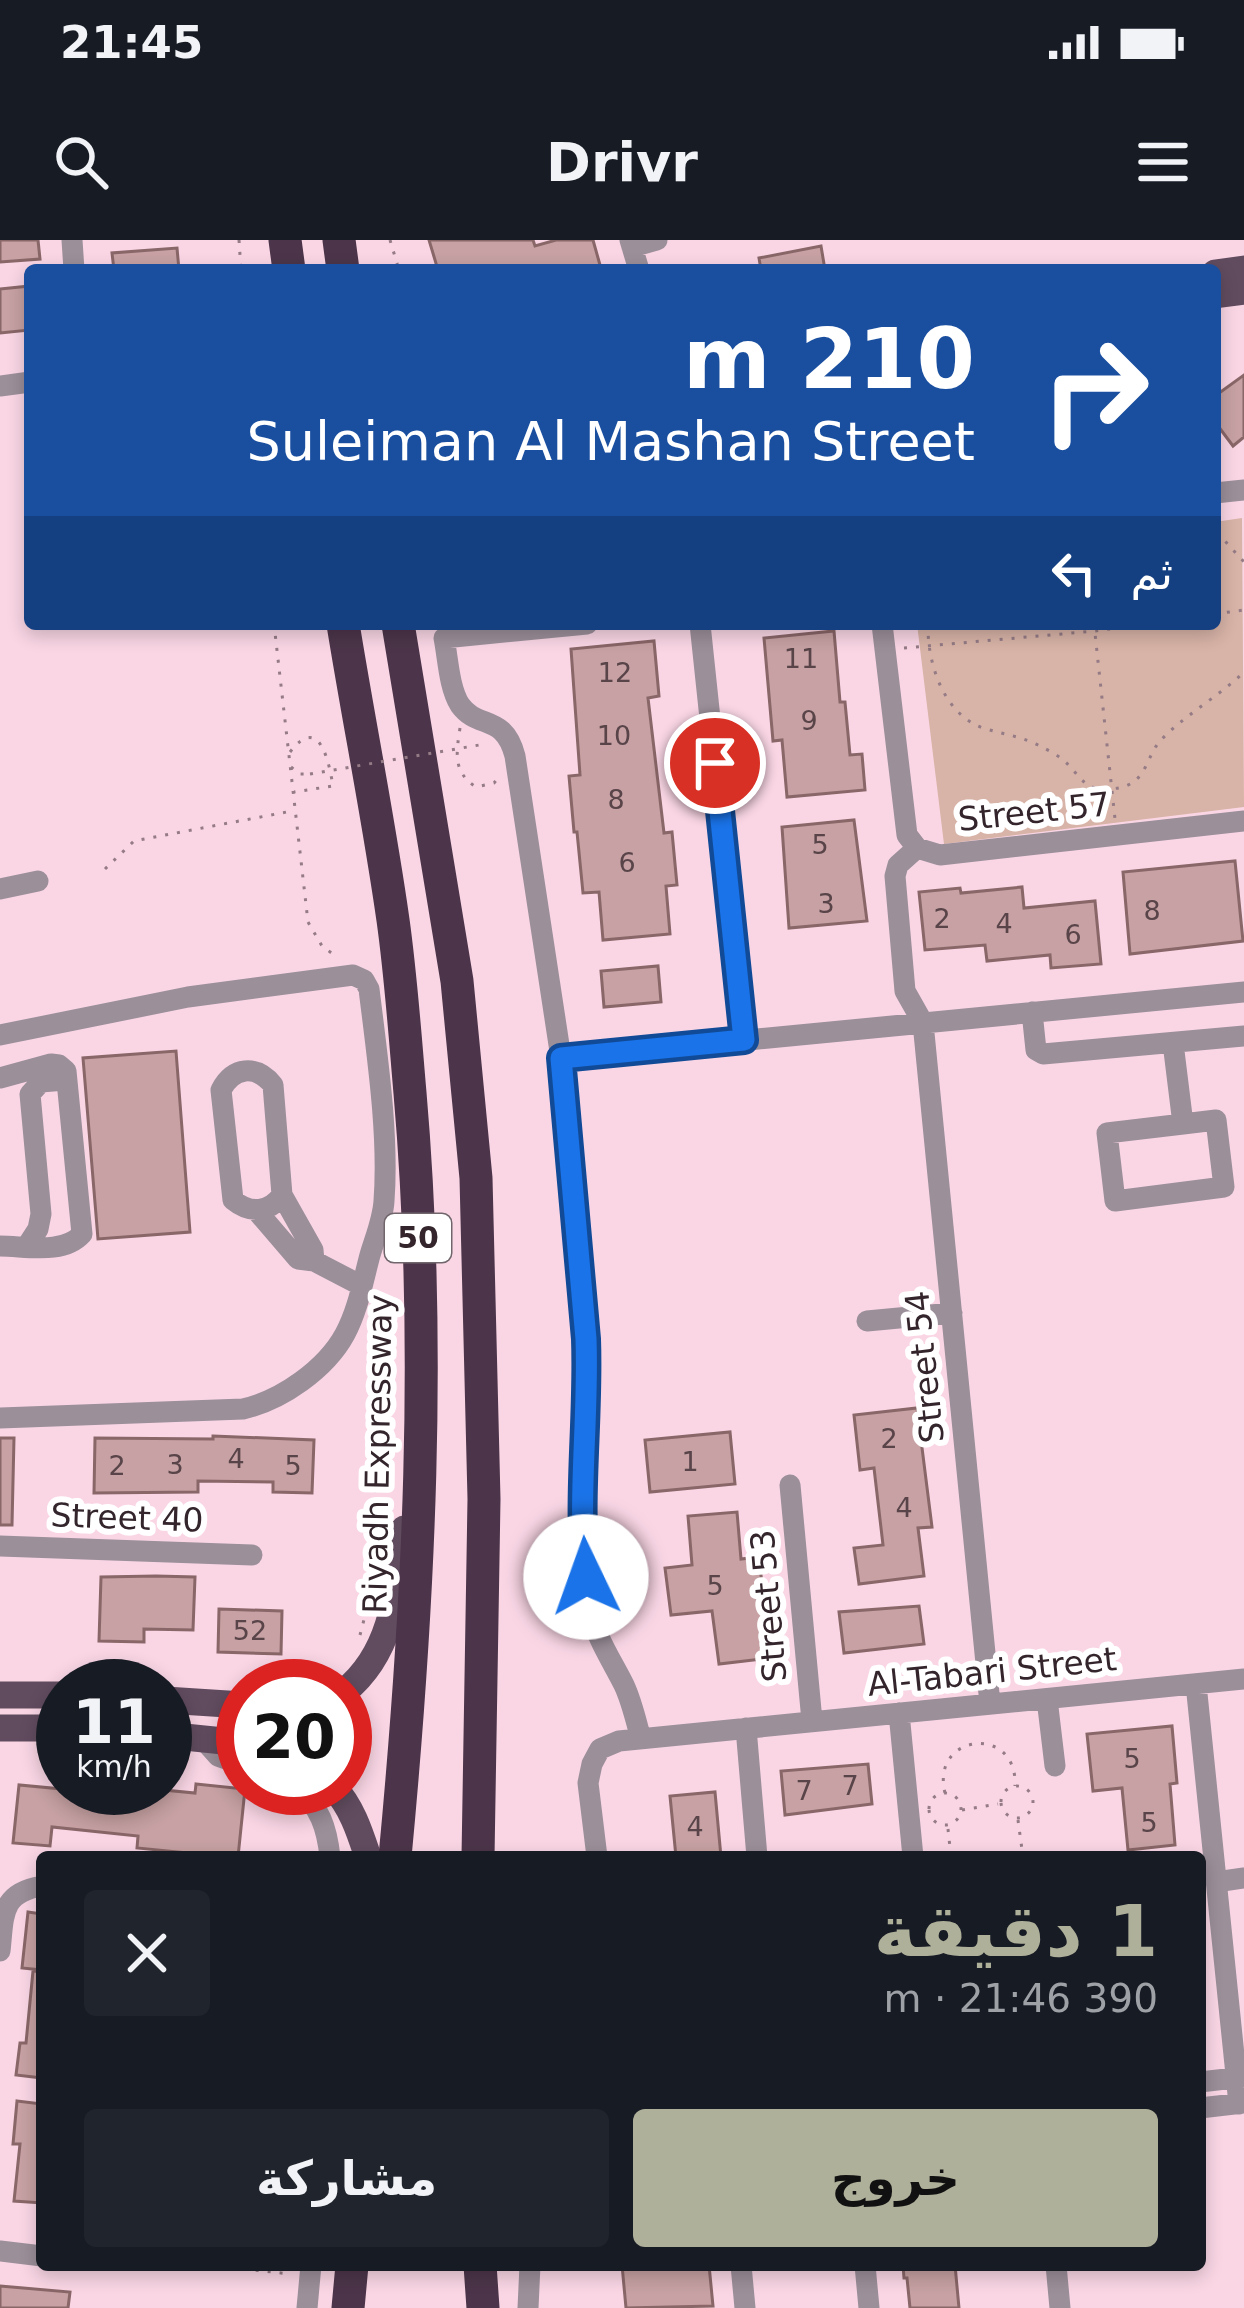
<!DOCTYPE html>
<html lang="ar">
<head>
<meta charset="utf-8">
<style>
  :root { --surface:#171b24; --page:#20242c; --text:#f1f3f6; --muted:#9ea1a6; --accent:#afb09a }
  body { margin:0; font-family:"DejaVu Sans",Cairo,sans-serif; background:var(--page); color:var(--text); direction:rtl; height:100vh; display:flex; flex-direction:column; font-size:45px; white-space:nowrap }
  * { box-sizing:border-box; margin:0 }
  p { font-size:39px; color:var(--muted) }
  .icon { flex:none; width:66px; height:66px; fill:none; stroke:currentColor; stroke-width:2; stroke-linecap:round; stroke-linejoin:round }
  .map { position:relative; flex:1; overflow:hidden; direction:ltr }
  .side { position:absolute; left:36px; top:1611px; width:1170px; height:420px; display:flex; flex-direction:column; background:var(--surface); border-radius:12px; box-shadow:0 6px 18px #0003; direction:rtl }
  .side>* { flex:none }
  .top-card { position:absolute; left:24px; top:24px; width:1197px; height:366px; border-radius:12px; box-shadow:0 6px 18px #0003; direction:rtl; background:#1a4fa0; color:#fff; overflow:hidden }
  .speed { position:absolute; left:36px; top:1419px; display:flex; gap:24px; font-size:60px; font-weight:700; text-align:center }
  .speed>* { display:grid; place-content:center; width:156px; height:156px; border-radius:50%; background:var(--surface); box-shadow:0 6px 18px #0003; line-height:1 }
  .speed small { font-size:30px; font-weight:400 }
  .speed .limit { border:18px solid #d22; background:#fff; color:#111 }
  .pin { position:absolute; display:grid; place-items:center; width:102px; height:102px; color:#fff; margin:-51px; border:6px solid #fff; border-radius:50%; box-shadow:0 3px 12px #0007 }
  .me { position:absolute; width:132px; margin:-66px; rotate:357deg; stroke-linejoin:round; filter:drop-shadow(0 0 9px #0008) }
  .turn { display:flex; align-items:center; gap:42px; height:252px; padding:0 48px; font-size:54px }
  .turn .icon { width:156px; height:156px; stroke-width:2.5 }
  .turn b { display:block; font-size:84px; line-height:102px }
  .then { display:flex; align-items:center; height:114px; padding:0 48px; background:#0003; gap:24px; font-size:45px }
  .round { display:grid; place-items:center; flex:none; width:126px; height:126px; border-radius:12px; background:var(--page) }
  .summary { display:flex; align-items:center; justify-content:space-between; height:204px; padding:0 48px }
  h1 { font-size:72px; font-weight:700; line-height:90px; color:var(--accent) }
  .action { display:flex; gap:24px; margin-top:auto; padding:24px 48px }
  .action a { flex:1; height:138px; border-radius:12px; background:var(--accent); color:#111; font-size:48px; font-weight:700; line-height:138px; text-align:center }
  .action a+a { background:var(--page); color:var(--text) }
  .status { display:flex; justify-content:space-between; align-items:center; height:84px; padding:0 60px; background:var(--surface); direction:ltr }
  .status svg { height:33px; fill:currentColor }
  header { display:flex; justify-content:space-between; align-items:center; height:156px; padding:0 48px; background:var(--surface); font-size:54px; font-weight:700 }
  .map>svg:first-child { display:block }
  .green { fill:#d8b3a7 }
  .building { fill:#c7a1a3; stroke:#896668; stroke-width:3 }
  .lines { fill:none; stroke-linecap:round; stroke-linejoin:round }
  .path { stroke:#947b85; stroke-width:3; stroke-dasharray:3 9; stroke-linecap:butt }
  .minor { stroke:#9b8f9a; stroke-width:21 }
  .major { stroke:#614c5f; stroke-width:27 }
  .highway { stroke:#4c354a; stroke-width:33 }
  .path-bridge { stroke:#947b85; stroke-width:3; stroke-dasharray:3 9; stroke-linecap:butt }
  .route-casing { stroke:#114b97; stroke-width:30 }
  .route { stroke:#1a73e8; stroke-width:21 }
  .labels { text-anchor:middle; stroke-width:12; stroke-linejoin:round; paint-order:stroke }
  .number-label { font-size:27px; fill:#584449 }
  .shield { fill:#fff; stroke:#70666b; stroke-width:3 }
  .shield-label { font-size:30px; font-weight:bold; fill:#33252b }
  .street-label { font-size:33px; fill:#33252b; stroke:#fff }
</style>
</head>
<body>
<div class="status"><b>21:45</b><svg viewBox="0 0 49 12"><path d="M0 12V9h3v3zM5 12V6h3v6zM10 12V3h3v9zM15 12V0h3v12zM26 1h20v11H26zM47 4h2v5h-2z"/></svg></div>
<header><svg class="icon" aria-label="menu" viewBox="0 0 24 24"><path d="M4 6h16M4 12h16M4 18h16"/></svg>Drivr<svg class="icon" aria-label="search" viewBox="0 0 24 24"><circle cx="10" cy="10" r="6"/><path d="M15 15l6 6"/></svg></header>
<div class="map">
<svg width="1244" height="2068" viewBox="0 0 1244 2068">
  <rect width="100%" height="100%" fill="#fad6e5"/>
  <path class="green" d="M 1242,278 L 1244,567 L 944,604 L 917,384 L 1215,384 L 1215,282 Z"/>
  <path class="building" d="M 0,0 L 38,0 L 40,19 L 0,22 Z
    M 429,0 L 533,0 L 535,6 L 556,0 L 593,0 L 600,25 L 584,30 L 438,30 Z
    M 821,6 L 825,30 L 761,30 L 759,18 Z
    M 177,8 L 179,30 L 114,30 L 112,13 Z
    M 30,46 L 30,90 L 0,93 L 0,49 Z
    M 1244,135 L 1244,197 L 1233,206 L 1215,182 L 1215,156 Z
    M 834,391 L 840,462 L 845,462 L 850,515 L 862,514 L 865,550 L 787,557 L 782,500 L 773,501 L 764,398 Z
    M 654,401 L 659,456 L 648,458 L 664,593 L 672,592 L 677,645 L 666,646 L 670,694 L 603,700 L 599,652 L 583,653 L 577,592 L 574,592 L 569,536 L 580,535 L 571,409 Z
    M 854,580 L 867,681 L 789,688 L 782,587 Z
    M 1235,621 L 1243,701 L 1130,714 L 1123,632 Z
    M 1022,647 L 1024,668 L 1095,661 L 1101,724 L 1051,728 L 1050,715 L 987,721 L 985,705 L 925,710 L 919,652 L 960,648 L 961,653 Z
    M 658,726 L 661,762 L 604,767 L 601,731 Z
    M 176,811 L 190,992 L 98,999 L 83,818 Z
    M 917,1168 L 932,1287 L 918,1288 L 924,1336 L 859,1344 L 854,1308 L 883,1305 L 874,1228 L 860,1230 L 854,1175 Z
    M 730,1192 L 735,1244 L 650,1252 L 645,1200 Z
    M 213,1196 L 314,1200 L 312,1253 L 273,1252 L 273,1242 L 198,1241 L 198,1252 L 94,1253 L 95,1198 L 213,1199 Z
    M 0,1198 L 14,1198 L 12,1285 L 0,1285 Z
    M 737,1272 L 741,1319 L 759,1317 L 770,1418 L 719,1424 L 712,1371 L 671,1375 L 665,1328 L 692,1325 L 688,1276 Z
    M 156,1336 L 195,1337 L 193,1390 L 144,1389 L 144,1402 L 99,1401 L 101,1337 Z
    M 919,1366 L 924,1404 L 844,1413 L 839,1372 Z
    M 219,1369 L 282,1371 L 281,1414 L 218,1412 Z
    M 1172,1486 L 1177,1543 L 1170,1544 L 1175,1605 L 1128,1610 L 1122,1548 L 1093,1551 L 1087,1494 Z
    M 868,1524 L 872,1564 L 785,1575 L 781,1531 Z
    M 196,1544 L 245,1549 L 238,1617 L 189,1617 L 189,1613 L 137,1608 L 138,1596 L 52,1587 L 50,1606 L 13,1603 L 19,1545 L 73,1550 L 73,1548 L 143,1550 L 143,1548 L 195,1553 Z
    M 715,1552 L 721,1617 L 676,1617 L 670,1556 Z
    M 28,1672 L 42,1674 L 42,1730 L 22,1728 Z
    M 33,1731 L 42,1732 L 42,1838 L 16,1835 L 20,1803 L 26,1803 Z
    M 17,1861 L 42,1864 L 42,1963 L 14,1961 L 20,1904 L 13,1904 Z
    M 622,2025 L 709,2025 L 713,2066 L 626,2068 Z
    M 903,2025 L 955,2025 L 959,2068 L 910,2068 L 907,2038 L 904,2038 Z
    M 0,2046 L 70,2052 L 68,2068 L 0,2068 Z"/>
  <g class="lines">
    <path class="path" d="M 239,0 L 241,30
      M 390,0 L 399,30
      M 1215,296 L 1224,300 L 1244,322
      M 1215,374 L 1244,370
      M 274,384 L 308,682 L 322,706 L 337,717
      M 928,384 C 927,422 943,474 983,488 C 1002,494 1020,496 1038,505 C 1046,509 1056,514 1063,520 C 1073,528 1079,539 1090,547 C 1102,548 1116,551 1128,545 C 1147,537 1148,513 1161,500 C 1186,474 1218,457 1244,432
      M 1094,384 L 1115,579
      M 904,408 L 1095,391 L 1147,384
      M 460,488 C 456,514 453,532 476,547 L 494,543 L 498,538
      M 290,512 C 320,473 329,523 333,546 L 294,552
      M 291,527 L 300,534 L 310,534
      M 105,629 L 134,601 L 292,571
      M 360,1395 L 366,1372 L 381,1156 L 377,1070
      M1001 1562a16 16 0 1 1 32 0a16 16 0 1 1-32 0Z
      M 945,1553 C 930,1493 1018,1484 1015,1546
      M929 1569a16 16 0 1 1 32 0a16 16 0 1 1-32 0Z
      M 962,1570 L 998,1564
      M 1018,1580 L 1023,1617
      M 948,1589 L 951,1617
      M 208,2025 L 290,2034"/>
    <path class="minor" d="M 72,0 L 74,30
      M 630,0 L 639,30
      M 632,7 L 657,0
      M 0,146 L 30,142
      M 1215,253 L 1244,250
      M 587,384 L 444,398 C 448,418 449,448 460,465 C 478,490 504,473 515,516 L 561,818 L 586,1099 C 589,1186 573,1284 590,1369 C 596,1398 611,1419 624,1445 C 632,1462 636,1481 641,1499
      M 700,384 L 744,800
      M 882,384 L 907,595 L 917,608 L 940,615 L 1244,581
      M 917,608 L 898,625 L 895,636 L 905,751 L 923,783 L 990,1464
      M 0,649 L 38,641
      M 1032,772 L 1036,810 L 1043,814 L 1244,796
      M 0,795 L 188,757 L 353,735 L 364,740 L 369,749 C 377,815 389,895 384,961 C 383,979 375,998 370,1015 C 363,1041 358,1070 345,1094 C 326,1129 282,1160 243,1169 L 0,1178
      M 1173,803 L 1183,884 L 1216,880 L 1224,947 L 1115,961 L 1107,893 L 1183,884
      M 561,818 L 1244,752
      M 0,838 L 51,824 L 59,825 L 66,831 L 82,994 C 63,1015 26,1006 0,1006
      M 282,955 C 269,973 250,974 233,960 L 221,850 C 233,827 256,824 273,845 L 282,955 L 313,1010 L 314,1021
      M 256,970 L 298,1019 L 314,1021 L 362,1046
      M 27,1006 L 38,989 L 41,974 L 30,854 L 41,842 L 65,840
      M 867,1081 L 952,1073
      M 790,1245 L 812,1481
      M 0,1306 L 252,1315
      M 1196,1444 L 1239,1864
      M 1047,1459 L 1055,1526
      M 899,1473 L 913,1617
      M 746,1488 L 757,1617
      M 202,1498 L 218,1516 L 243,1525
      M 296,1548 C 320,1565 327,1589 330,1617
      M 597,1617 L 588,1543 L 592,1524 L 600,1509 L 619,1501 L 1244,1439
      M 1216,1642 L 1244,1638
      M 0,1711 C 4,1676 0,1653 42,1646
      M 1200,1842 L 1244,1837
      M 1200,1868 L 1244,1863
      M 0,2011 L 42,2016
      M 741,2025 L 745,2068
      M 865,2025 L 869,2068
      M 1056,2025 L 1060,2068
      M 307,2068 L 311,2025
      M 528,2068 L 530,2025"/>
    <path class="major" d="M 1215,33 L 1244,29
      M 1215,55 L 1244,51
      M 345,1451 C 395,1410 397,1348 404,1289
      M 0,1455 L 63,1455
      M 165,1460 L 243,1465
      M 0,1488 L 63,1488
      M 165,1495 L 243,1503
      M 334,1548 C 352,1567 360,1593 368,1617"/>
    <path class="highway" d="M 285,0 L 289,30
      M 339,0 L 343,30
      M 343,384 C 359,483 379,581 393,680 C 401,737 405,795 410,853 C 432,1106 419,1364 395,1617
      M 398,384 L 457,741 L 476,938 L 484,1259 L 478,1617
      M 480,2025 L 483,2068
      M 348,2068 L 352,2025"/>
    <path class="path-bridge" d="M 310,534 L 485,504"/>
  </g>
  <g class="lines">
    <g class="route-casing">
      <path id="route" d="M 586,1337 C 577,1258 589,1178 586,1099 L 561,818 L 744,800 L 715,523"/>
    </g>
    <use href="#route" class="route"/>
  </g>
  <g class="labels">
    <g class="number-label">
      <text x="801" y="428">11</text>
      <text x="615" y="442">12</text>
      <text x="809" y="490">9</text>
      <text x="614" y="505">10</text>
      <text x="616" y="569">8</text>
      <text x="820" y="614">5</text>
      <text x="627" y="632">6</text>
      <text x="826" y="673">3</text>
      <text x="1152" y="680">8</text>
      <text x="942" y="688">2</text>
      <text x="1004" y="693">4</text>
      <text x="1073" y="704">6</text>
      <text x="889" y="1208">2</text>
      <text x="236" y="1228">4</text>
      <text x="690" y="1231">1</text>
      <text x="175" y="1234">3</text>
      <text x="117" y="1235">2</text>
      <text x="293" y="1235">5</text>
      <text x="904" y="1277">4</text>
      <text x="715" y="1355">5</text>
      <text x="250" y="1400">52</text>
      <text x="1132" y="1528">5</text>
      <text x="850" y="1555">7</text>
      <text x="804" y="1560">7</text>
      <text x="1149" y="1592">5</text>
      <text x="695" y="1596">4</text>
    </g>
    <rect class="shield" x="385" y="974" width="66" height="48" rx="9"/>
    <g class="shield-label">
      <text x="418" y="1008">50</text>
    </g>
    <g class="street-label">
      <text transform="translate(1034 571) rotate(-6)" y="12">Street 57</text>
      <text transform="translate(924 1127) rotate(-96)" y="12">Street 54</text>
      <text transform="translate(377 1214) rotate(-89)" y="12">Riyadh Expressway</text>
      <text transform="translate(127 1277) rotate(2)" y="12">Street 40</text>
      <text transform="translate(768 1366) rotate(-95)" y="12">Street 53</text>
      <text transform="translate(992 1431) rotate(-6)" y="12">Al-Tabari Street</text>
    </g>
  </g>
</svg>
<div class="speed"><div>11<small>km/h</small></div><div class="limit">20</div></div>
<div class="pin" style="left:715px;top:523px;background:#d93025"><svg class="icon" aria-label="arrive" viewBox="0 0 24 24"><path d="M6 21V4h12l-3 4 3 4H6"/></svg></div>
<svg class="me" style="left:586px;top:1337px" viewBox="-20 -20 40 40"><circle r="19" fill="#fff"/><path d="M0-13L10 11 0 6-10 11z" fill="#1a73e8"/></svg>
<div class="top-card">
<div class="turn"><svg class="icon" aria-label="right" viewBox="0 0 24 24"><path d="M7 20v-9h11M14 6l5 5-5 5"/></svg><div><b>210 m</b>Suleiman Al Mashan Street</div></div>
<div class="then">ثم<svg class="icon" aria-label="left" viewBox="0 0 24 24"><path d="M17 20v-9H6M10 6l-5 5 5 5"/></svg></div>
</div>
<section class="side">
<div class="summary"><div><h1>1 دقيقة</h1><p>390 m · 21:46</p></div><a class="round"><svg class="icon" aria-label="close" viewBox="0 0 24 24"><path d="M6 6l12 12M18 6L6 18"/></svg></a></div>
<div class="action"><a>خروج</a><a>مشاركة</a></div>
</section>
</div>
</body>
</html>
